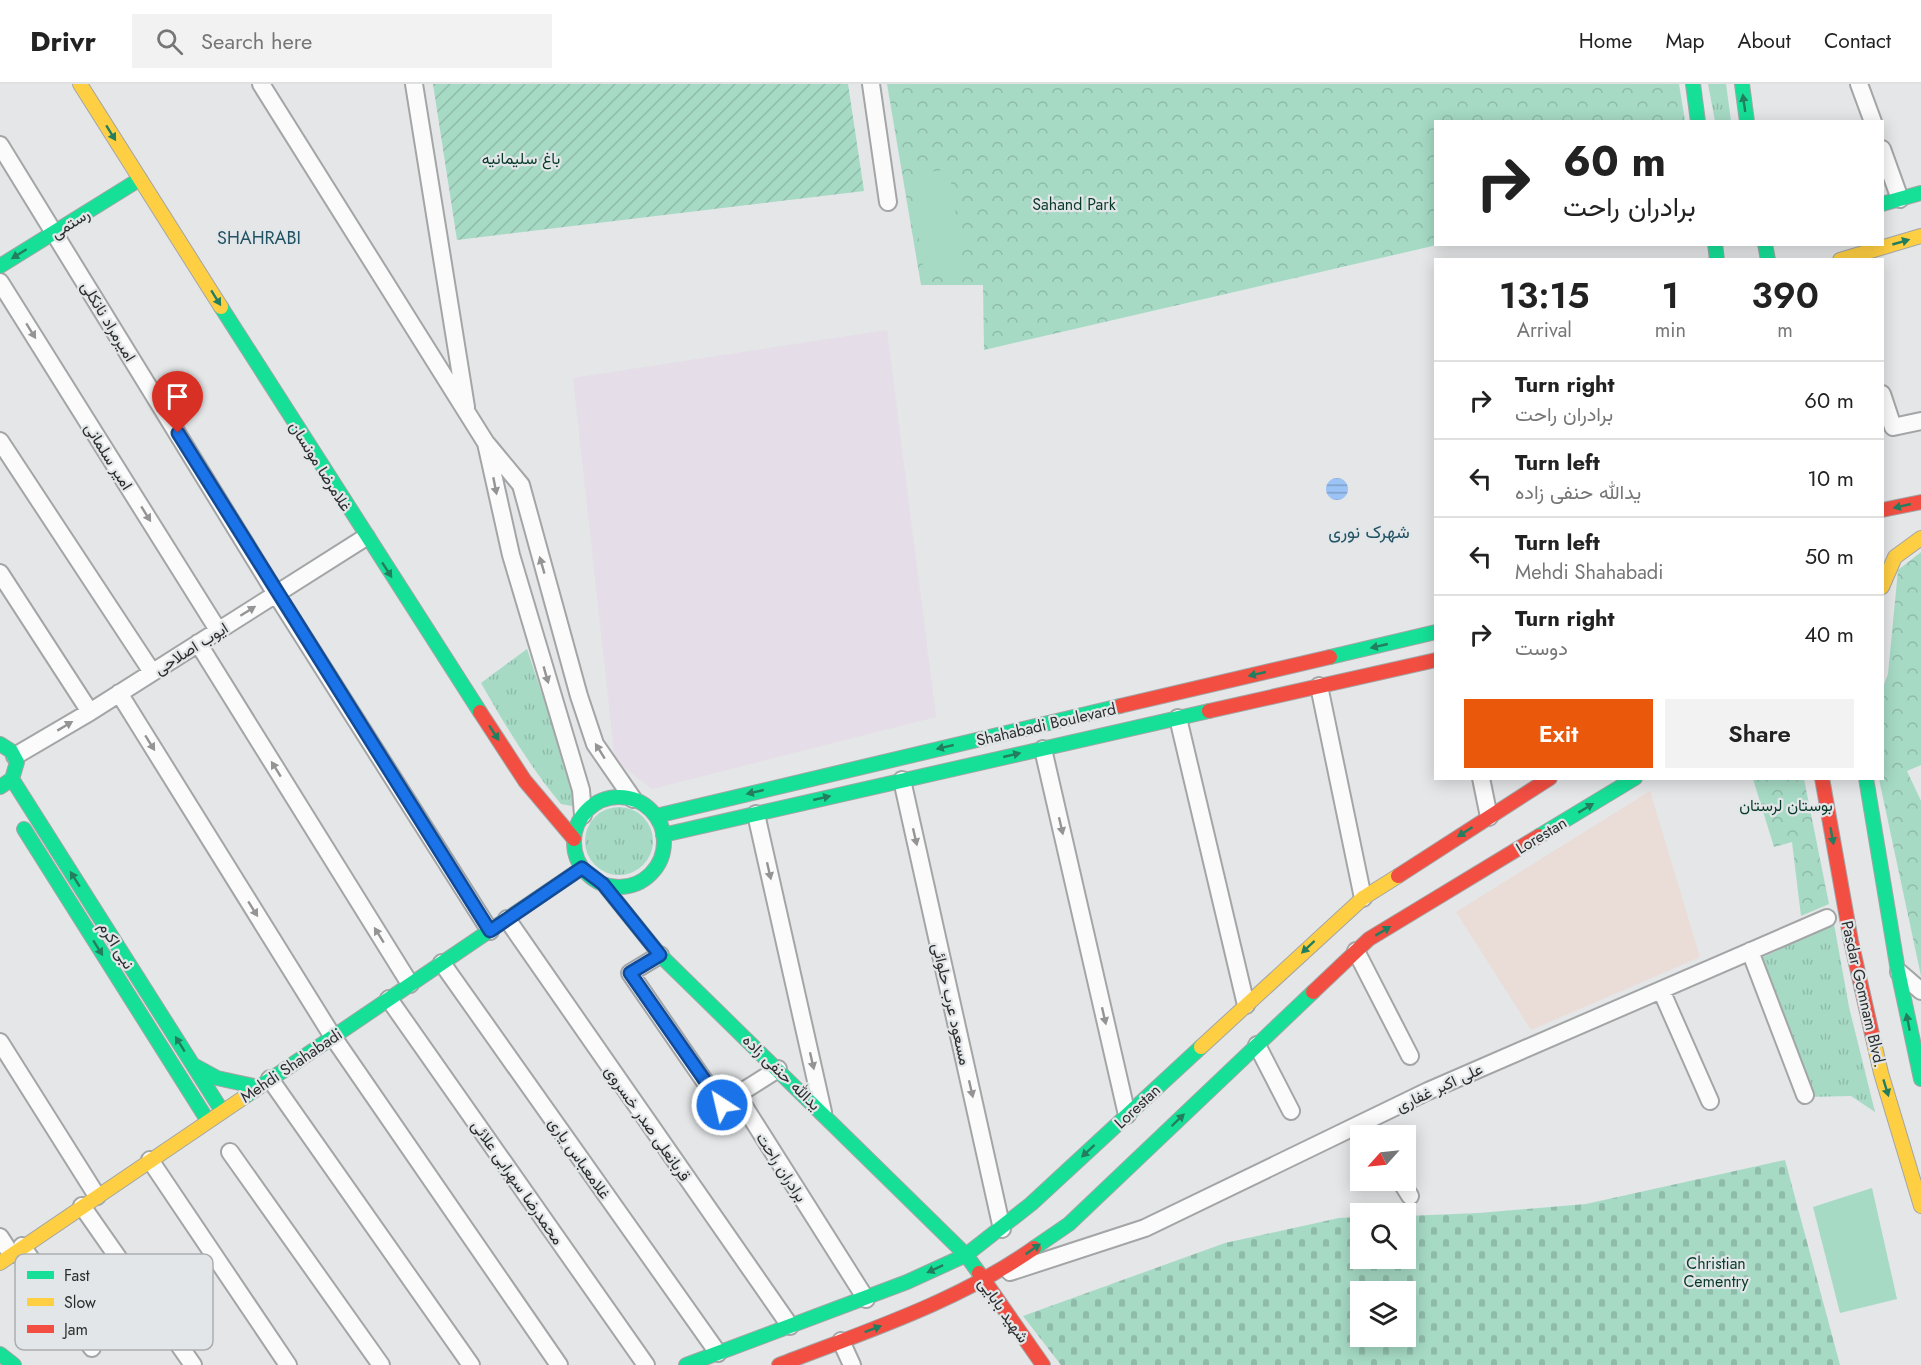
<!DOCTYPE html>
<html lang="en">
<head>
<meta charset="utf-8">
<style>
  :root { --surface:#fff; --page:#f2f2f2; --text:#222; --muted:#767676; --line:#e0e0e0; --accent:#ea580c }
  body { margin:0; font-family:Jost,Vazirmatn,sans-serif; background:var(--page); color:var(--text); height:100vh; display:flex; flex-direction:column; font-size:22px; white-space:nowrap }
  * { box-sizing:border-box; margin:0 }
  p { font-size:20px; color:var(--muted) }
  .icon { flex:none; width:33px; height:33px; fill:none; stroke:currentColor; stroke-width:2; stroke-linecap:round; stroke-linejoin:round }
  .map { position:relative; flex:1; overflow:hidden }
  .details { position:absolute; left:1434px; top:174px; width:450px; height:522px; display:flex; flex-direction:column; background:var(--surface); border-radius:0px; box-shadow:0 3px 15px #0003 }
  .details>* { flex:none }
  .hud { position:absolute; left:1434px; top:36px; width:450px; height:126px; border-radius:0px; box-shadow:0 3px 15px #0003; background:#fff; color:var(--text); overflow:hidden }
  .needle { width:39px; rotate:243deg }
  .controls { position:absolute; left:1350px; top:1041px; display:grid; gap:12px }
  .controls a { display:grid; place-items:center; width:66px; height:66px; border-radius:0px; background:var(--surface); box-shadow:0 3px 15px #0003; font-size:30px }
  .pin { position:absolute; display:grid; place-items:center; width:51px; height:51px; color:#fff; margin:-62px -26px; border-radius:50% 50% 50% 0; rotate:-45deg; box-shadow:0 0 6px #0007 }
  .pin .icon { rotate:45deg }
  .me { position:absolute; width:66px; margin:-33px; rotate:325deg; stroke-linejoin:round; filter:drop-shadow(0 0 4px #0008) }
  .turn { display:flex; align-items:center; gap:21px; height:126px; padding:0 30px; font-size:27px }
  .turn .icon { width:78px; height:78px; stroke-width:2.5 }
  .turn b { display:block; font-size:42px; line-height:51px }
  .eta { display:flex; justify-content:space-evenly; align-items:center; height:102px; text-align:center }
  .eta b { font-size:36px; font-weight:600; line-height:42px }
  .action { display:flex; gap:12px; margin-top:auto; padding:12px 30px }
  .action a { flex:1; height:69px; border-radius:0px; background:var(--accent); color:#fff; font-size:24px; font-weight:600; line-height:69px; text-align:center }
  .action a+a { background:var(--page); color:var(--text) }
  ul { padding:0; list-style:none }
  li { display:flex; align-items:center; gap:18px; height:78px; padding:0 30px; border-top:2px solid var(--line) }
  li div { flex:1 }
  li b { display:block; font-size:22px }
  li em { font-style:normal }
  header { display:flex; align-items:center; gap:36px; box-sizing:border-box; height:84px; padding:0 30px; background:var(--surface); border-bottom:2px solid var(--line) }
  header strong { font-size:28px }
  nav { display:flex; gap:33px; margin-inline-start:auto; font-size:21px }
  .search { width:420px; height:54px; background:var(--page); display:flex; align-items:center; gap:15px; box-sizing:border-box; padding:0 21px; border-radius:0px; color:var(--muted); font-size:22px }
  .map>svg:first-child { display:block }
  .commercial { fill:#e5dde8 }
  .education { fill:#eaddd8 }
  .grass { fill:url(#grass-tufts) }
  .cemetery { fill:url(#cemetery-stones); fill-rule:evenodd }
  .park { fill:url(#park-crowns) }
  .garden { fill:url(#garden-furrows) }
  .pitch { fill:#a6dac5 }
  .water { fill:url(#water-rules) }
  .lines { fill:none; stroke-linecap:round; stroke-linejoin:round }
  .street-casing { stroke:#a3a5a6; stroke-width:20 }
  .fast-casing { stroke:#a3a5a6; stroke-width:16 }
  .slow-casing { stroke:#a3a5a6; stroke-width:16 }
  .jam-casing { stroke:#a3a5a6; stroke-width:16 }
  .street { stroke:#fbfbfb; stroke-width:16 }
  .fast { stroke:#16e098; stroke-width:14 }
  .slow { stroke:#ffcf43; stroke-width:14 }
  .jam { stroke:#f24e42; stroke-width:14 }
  .oneway { fill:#227e5e }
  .oneway2 { fill:#949494 }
  .route-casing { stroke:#114b97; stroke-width:15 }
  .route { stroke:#1a73e8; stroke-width:10 }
  .labels { text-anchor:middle; stroke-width:4.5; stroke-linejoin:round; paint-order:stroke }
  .park-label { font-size:16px; fill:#083a29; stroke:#e3e6e8 }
  .street-label { font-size:16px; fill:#2c2e2e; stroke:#e3e6e8 }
  .neighbourhood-label { font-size:18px; fill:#215364; stroke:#e3e6e8 }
  .key { fill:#e3e6e8; stroke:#acafb0; stroke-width:1.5 }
  .key-label { font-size:16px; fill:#2c2e2e }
</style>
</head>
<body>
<header>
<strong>Drivr</strong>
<div class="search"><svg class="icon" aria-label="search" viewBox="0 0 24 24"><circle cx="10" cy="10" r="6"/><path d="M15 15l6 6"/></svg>Search here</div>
<nav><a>Home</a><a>Map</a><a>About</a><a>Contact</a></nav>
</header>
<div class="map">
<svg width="1921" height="1281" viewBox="0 0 1921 1281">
  <defs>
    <pattern id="grass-tufts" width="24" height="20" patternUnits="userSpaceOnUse" patternTransform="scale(1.5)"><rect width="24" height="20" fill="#a6dac5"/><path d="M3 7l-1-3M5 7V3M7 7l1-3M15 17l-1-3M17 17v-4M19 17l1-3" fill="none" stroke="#8fbbaa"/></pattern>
    <pattern id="cemetery-stones" width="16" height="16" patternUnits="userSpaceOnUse" patternTransform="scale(1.5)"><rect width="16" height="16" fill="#a6dac5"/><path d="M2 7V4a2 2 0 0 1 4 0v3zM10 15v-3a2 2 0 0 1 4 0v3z" fill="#8fbbaa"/></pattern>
    <pattern id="park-crowns" width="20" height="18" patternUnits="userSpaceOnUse" patternTransform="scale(1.5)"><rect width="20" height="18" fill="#a6dac5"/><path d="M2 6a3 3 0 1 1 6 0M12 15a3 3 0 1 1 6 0" fill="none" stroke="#8fbbaa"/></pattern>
    <pattern id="garden-furrows" width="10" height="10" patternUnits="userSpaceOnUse" patternTransform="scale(1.5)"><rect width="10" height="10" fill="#a6dac5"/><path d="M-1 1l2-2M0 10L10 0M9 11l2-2" fill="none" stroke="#8fbbaa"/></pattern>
    <pattern id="water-rules" width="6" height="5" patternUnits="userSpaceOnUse" patternTransform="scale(1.5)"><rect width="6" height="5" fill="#9cc3f6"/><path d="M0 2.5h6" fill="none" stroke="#7f9fc8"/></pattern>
  </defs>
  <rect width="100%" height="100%" fill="#e4e6e7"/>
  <path class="commercial" d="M 887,246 L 936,633 L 652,705 L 615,676 L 573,294 Z"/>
  <path class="education" d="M 1650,707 L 1700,873 L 1531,946 L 1456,828 Z"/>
  <path class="grass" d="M 1708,0 L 1726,0 L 1731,37 L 1715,37 Z
    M 527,565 L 574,706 L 572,722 L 561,720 C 530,683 505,641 481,599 Z
    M585 757a34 34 0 1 1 68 0a34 34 0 1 1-68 0Z
    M 1834,840 L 1849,923 L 1875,1028 L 1851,1012 L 1807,1013 L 1756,880 L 1763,873 Z"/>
  <path class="cemetery" d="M 1785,1076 L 1840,1281 L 1061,1281 L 1023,1232 L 1225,1159 L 1339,1134 L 1360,1133 L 1360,1174 L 1406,1174 L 1406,1132 L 1479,1129 L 1586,1120 ZM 1360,1208 L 1406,1208 L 1406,1252 L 1360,1252 Z"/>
  <path class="park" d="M 887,0 L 1679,0 L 1685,37 L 1436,38 L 1437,161 L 984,266 L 983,201 L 921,201 Z
    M 1921,468 L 1921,681 L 1907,687 L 1921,717 L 1921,892 L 1879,695 L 1882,694 L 1883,603 L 1888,590 L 1898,486 Z
    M 1753,695 L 1804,695 L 1829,820 L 1801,832 L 1792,758 L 1774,763 Z"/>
  <path class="garden" d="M 433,0 L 848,0 L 864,107 L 457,156 Z"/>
  <path class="pitch" d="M 949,85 L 964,185 L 924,190 L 910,91 Z
    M 1872,1104 L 1897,1215 L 1840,1229 L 1813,1123 Z"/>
  <path class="water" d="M1326 405a11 11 0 1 1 22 0a11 11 0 1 1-22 0Z"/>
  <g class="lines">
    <g class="street-casing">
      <path id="street" d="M 261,0 L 486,359 L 511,471 L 581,706 L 583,731
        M 414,0 L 466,323
        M 871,0 L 888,118
        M 1859,0 L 1873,38
        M 0,61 L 276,510 L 490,847
        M 1882,65 L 1900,115
        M 0,198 L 218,546
        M 1882,310 L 1893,343 L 1921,337
        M 0,357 L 152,588
        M 487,360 L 521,401 L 579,612 L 595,660 L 633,715
        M 0,489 L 90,628
        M 198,559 L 410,900
        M 1319,602 L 1363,814
        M 119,609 L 333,953 L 559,1281
        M 1178,634 L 1246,921
        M 1043,665 L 1127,1031
        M 15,672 L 90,628 L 366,453
        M 1481,694 L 1489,733
        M 902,696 L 1002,1145
        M 756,730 L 823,1028
        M 507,835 L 790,1242
        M 1356,867 L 1410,972
        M 1750,867 L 1805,1011
        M 660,871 L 630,889 L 721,1021 L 778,985
        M 442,879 L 718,1269
        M 1899,888 L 1921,907
        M 1661,906 L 1710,1017
        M 389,915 L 646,1281
        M 0,958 L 97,1112
        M 1257,961 L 1291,1027
        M 270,995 L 471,1281
        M 737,1011 L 866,1215
        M 1365,1038 L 1373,1052
        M 230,1068 L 381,1281
        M 150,1076 L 288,1281
        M 1400,1096 L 1410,1112
        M 82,1122 L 193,1281
        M 0,1153 L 11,1170
        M 22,1162 L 92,1264
        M 1010,1188 L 1145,1144 L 1428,1007 L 1827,834
        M 841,1257 L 852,1281"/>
    </g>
    <g class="fast-casing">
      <path id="fast" d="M 1693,0 L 1698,38
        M 1742,0 L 1747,38
        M 1882,120 L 1921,109
        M 1715,160 L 1717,176
        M 1765,160 L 1768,176
        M 0,182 L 140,95
        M 221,223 L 480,628
        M 1330,573 L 1436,548
        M 0,660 L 11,667 L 17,678 L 12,695 L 0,703
        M 1866,694 L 1898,887 L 1921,995
        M 12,695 L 222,1027
        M574 758a45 45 0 1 1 90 0a45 45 0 1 1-90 0Z
        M 656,732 L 1120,622
        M 24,745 L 208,1037
        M 663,751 L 1209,627
        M 1539,752 L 1635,694
        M 603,800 L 660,871 L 966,1171 L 979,1189
        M 195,982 L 217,994 L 258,1003
        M 243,1014 L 582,784
        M 1034,1164 L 1069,1140 L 1313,908
        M 0,1270 L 14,1281
        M 686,1281 L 907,1198 L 966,1171 L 1031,1120 L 1201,963"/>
    </g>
    <g class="slow-casing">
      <path id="slow" d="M 80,0 L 221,223
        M 1840,176 L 1921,152
        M 1882,503 L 1895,473 L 1921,454
        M 1872,950 L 1881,989 L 1921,1122
        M 1201,963 L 1363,814 L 1398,792
        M 0,1179 L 243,1014"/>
    </g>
    <g class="jam-casing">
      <path id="jam" d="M 1882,426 L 1921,418
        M 1120,622 L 1330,573
        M 1209,627 L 1436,576
        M 480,628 L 525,697 L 574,755
        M 1822,694 L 1851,857 L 1872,950
        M 1398,792 L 1550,694
        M 1313,908 L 1369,855 L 1539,752
        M 979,1189 L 1043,1281
        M 779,1281 C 867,1247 957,1218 1034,1164"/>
    </g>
    <use href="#street" class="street"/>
    <use href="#fast" class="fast"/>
    <use href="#slow" class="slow"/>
    <use href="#jam" class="jam"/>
  </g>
  <defs><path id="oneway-solid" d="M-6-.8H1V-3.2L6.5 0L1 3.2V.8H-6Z" transform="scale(1.5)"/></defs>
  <g class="oneway">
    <use href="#oneway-solid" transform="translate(1744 19) rotate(-98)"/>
    <use href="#oneway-solid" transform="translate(111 49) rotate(58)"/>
    <use href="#oneway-solid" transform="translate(1901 158) rotate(-16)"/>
    <use href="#oneway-solid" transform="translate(19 170) rotate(148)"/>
    <use href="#oneway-solid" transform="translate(216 214) rotate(58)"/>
    <use href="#oneway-solid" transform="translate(1902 422) rotate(167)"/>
    <use href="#oneway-solid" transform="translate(387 486) rotate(57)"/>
    <use href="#oneway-solid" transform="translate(1379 562) rotate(167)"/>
    <use href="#oneway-solid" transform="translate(1257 590) rotate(167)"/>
    <use href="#oneway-solid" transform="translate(494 649) rotate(57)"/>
    <use href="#oneway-solid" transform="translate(945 663) rotate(167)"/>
    <use href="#oneway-solid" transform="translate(1012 671) rotate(-13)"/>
    <use href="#oneway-solid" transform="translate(755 708) rotate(167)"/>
    <use href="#oneway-solid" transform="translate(822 714) rotate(-13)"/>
    <use href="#oneway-solid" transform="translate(1586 724) rotate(-31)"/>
    <use href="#oneway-solid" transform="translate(1465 748) rotate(147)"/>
    <use href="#oneway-solid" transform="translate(1832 752) rotate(80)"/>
    <use href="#oneway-solid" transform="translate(75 795) rotate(-122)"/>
    <use href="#oneway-solid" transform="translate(1383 847) rotate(-31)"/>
    <use href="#oneway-solid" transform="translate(1308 863) rotate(137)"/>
    <use href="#oneway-solid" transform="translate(98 864) rotate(58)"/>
    <use href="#oneway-solid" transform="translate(1908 938) rotate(-101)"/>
    <use href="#oneway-solid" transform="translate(180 960) rotate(-122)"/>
    <use href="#oneway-solid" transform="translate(1886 1004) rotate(73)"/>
    <use href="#oneway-solid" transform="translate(1178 1036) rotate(-44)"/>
    <use href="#oneway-solid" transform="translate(1088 1067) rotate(137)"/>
    <use href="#oneway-solid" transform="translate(1033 1165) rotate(-35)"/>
    <use href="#oneway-solid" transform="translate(935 1185) rotate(155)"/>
    <use href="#oneway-solid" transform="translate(873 1245) rotate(-21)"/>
  </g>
  <g class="oneway2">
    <use href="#oneway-solid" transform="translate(31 247) rotate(58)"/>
    <use href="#oneway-solid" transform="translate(495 402) rotate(79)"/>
    <use href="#oneway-solid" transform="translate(146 430) rotate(58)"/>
    <use href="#oneway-solid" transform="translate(542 481) rotate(-106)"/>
    <use href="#oneway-solid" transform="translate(248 527) rotate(-32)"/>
    <use href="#oneway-solid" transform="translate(546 591) rotate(74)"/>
    <use href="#oneway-solid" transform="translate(65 642) rotate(-31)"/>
    <use href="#oneway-solid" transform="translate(150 659) rotate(58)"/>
    <use href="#oneway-solid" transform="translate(600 667) rotate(-122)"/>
    <use href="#oneway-solid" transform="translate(276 685) rotate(-122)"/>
    <use href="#oneway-solid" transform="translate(1061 742) rotate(77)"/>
    <use href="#oneway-solid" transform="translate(915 753) rotate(77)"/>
    <use href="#oneway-solid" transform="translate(769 787) rotate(77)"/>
    <use href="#oneway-solid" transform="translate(253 825) rotate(58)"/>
    <use href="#oneway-solid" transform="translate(379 851) rotate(-122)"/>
    <use href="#oneway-solid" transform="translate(1104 932) rotate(77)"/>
    <use href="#oneway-solid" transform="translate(812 977) rotate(77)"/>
    <use href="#oneway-solid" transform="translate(971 1005) rotate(77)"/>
  </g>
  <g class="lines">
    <g class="route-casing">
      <path id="route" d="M 178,349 L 490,847 L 582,784 L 603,800 L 660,871 L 630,889 L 722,1021"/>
    </g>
    <use href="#route" class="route"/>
  </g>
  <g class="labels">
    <g class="park-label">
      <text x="521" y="80">باغ سلیمانیه</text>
      <text x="1074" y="126">Sahand Park</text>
      <text x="1786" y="727">بوستان لرستان</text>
      <text x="1716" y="1185">Christian<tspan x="1716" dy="18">Cementry</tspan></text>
    </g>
    <g class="street-label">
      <text transform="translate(70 139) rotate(-32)" y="6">رستمی</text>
      <text transform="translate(109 237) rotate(59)" y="6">امیرمراد نانکلی</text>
      <text transform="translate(109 372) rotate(58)" y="6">امیر سلمانی</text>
      <text transform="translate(321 382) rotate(58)" y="6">غلامرضا مونسان</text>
      <text transform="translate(191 564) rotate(-32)" y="6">ایوب اصلاحی</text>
      <text transform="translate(1046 640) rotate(-13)" y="6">Shahabadi Boulevard</text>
      <text transform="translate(1541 751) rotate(-31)" y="6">Lorestan</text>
      <text transform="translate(117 861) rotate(58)" y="6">نبی اکرم</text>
      <text transform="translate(1864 910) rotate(77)" y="6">Pasdar Gomnam Blvd.</text>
      <text transform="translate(952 920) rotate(77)" y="6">مسعود عرب حلوائی</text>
      <text transform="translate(291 981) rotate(-34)" y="6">Mehdi Shahabadi</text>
      <text transform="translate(782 988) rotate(44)" y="6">یدالله حنفی زاده</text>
      <text transform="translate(1439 1003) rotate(-25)" y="6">علی اکبر غفاری</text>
      <text transform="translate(1137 1022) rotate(-43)" y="6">Lorestan</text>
      <text transform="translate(648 1039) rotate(55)" y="6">قربانعلی صدر خسروی</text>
      <text transform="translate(580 1074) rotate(55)" y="6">غلامعباس یاری</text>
      <text transform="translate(782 1083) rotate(57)" y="6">برادران راحت</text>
      <text transform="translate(518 1098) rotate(55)" y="6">محمدرضا سهرابی علائی</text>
      <text transform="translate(1004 1226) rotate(55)" y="6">شهید بابایی</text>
    </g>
    <g class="neighbourhood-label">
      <text x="259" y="160">SHAHRABI</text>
      <text x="1369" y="454">شهرک نوری</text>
    </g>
  </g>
  <rect x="15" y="1170" width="198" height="96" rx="9" class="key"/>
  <rect x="27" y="1187" width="27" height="8" fill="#16e098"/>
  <rect x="27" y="1214" width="27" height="8" fill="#ffcf43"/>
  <rect x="27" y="1241" width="27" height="8" fill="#f24e42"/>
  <g class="key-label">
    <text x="64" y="1197">Fast</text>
    <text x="64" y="1224">Slow</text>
    <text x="64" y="1251">Jam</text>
  </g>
</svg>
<div class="controls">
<a><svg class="needle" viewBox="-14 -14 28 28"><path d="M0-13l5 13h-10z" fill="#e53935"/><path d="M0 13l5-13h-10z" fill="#767676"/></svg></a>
<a><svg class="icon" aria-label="search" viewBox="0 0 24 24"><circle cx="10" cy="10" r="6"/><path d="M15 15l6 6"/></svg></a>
<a><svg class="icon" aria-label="layers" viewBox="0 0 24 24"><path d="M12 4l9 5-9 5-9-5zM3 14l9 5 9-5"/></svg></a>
</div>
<div class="pin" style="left:178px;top:349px;background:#d93025"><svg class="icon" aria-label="arrive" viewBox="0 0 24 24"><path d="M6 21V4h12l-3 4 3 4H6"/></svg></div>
<svg class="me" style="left:722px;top:1021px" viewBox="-20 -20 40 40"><circle r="17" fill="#1a73e8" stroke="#fff" stroke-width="3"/><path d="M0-11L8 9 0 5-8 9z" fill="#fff"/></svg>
<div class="hud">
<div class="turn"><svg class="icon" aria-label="right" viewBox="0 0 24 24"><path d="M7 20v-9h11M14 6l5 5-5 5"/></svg><div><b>60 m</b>برادران راحت</div></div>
</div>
<section class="details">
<div class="eta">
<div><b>13:15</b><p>Arrival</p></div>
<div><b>1</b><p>min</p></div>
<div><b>390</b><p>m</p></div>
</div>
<ul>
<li><svg class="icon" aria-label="right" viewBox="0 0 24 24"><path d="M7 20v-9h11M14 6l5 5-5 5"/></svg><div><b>Turn right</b><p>برادران راحت</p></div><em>60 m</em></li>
<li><svg class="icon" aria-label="left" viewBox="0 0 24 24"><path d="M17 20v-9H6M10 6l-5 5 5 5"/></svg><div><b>Turn left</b><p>یدالله حنفی زاده</p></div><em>10 m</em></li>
<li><svg class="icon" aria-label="left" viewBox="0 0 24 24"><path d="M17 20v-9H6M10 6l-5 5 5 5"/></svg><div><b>Turn left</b><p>Mehdi Shahabadi</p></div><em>50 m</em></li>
<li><svg class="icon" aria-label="right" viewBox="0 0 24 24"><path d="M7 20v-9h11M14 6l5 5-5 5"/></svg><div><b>Turn right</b><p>دوست</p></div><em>40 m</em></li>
</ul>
<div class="action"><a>Exit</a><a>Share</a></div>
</section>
</div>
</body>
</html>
